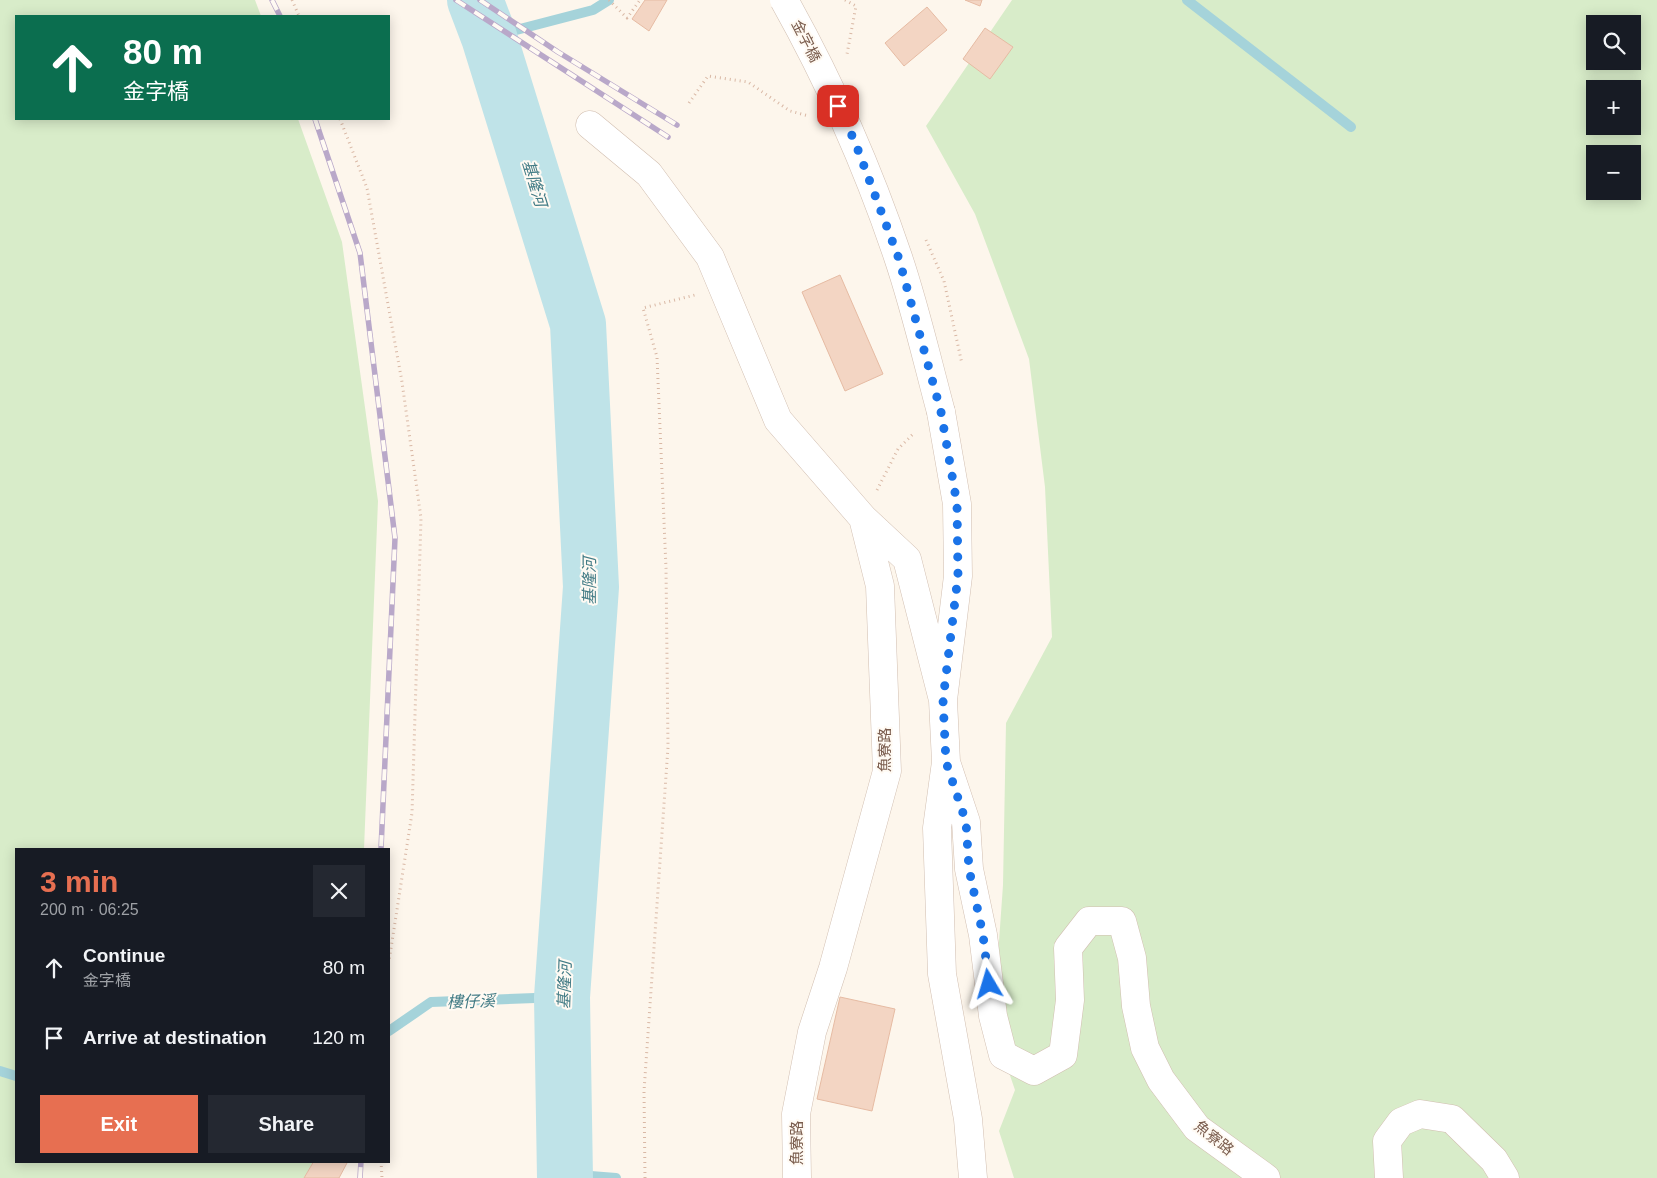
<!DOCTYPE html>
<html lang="en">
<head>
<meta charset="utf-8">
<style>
  :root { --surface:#171b24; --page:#242831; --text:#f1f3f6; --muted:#9ea1a6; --accent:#e76f51 }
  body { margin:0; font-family:Helvetica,"Noto Sans TC",sans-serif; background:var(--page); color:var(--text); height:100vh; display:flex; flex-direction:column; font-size:19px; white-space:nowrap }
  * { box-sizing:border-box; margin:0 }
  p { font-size:16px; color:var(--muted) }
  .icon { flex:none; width:28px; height:28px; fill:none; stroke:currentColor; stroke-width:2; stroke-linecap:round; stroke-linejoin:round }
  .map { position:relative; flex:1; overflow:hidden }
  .details { position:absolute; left:15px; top:848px; width:375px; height:315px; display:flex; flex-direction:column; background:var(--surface); border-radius:0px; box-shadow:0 2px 12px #0003 }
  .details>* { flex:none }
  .hud { position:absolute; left:15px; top:15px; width:375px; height:105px; border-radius:0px; box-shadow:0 2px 12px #0003; background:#0b6e4f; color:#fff; overflow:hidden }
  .controls { position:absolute; left:1586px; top:15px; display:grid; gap:10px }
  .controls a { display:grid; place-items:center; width:55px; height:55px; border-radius:0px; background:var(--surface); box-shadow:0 2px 12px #0003; font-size:25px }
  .pin { position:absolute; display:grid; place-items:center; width:42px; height:42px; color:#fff; margin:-21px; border-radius:10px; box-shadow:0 2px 8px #0006 }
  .me { position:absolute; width:55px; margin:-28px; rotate:353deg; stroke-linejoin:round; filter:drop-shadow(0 0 4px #0008) }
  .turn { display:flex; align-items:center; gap:18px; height:105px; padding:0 25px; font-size:22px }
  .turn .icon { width:65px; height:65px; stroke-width:2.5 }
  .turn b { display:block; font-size:35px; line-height:42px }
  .round { display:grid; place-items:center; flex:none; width:52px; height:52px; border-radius:0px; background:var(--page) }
  .headline { display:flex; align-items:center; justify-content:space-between; height:85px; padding:0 25px }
  h1 { font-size:30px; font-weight:700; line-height:38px; color:var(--accent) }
  .cta { display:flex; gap:10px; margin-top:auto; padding:10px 25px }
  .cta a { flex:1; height:58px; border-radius:0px; background:var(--accent); color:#fff; font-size:20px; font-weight:700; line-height:58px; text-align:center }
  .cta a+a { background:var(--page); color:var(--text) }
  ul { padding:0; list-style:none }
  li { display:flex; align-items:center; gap:15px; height:70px; padding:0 25px }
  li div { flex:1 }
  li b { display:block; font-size:19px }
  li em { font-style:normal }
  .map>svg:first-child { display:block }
  .green { fill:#d8ecc9; fill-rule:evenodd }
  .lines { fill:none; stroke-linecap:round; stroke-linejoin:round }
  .stream { stroke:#a5d3da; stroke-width:10 }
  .river { stroke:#bfe3e8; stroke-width:56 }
  .building { fill:#f3d5c3; stroke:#e6bba3 }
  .minor-casing { stroke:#d1beb0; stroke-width:29 }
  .path { stroke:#d9b8a5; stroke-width:3; stroke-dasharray:1 4; stroke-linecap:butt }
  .minor { stroke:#fff; stroke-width:28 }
  .rail-casing { stroke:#b9a8c9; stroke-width:5.5 }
  .rail { stroke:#fffaf3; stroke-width:4; stroke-dasharray:11; stroke-linecap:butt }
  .minor-bridge-casing { stroke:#d1beb0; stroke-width:29; stroke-linecap:butt }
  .minor-bridge { stroke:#fff; stroke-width:28 }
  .route { stroke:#1a73e8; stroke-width:9; stroke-dasharray:0 16.2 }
  .labels { text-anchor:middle; stroke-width:4; stroke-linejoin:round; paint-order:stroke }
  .street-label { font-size:15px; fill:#7a5c4d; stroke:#fffaf3 }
  .water-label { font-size:16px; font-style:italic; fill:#437c86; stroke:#fffaf3 }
</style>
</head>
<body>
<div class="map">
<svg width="1657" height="1178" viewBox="0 0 1657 1178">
  <rect width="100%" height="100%" fill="#fdf6ec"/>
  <path class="green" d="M 0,0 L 255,0 L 261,16 L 16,16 L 16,119 L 298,119 L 342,242 L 378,501 L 364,849 L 16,849 L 16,1161 L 314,1161 L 304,1178 L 0,1178 Z
    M 1012,0 L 1657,0 L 1657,1178 L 1014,1178 L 999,1131 L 1015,1090 L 993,1026 L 1003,885 L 1006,723 L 1052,637 L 1045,487 L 1029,359 L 975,214 L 926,126 ZM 1595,24 L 1632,24 L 1632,61 L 1595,61 ZM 1595,89 L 1632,89 L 1632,126 L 1595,126 ZM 1595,154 L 1632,154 L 1632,191 L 1595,191 Z"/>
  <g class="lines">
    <path class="stream" d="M 1187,0 L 1351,127
      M 489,37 L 593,10 L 609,0
      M 389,1031 L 431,1002 L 562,997
      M 0,1071 L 16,1076
      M 565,1174 L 616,1178"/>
    <path class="river" d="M 475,0 L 489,37 L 578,324 L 591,587 L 562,997 L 565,1178"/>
  </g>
  <path class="building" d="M 645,0 L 667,0 L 649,31 L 632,19 Z
    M 965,0 L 982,0 L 980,6 Z
    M 927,7 L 947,30 L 904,66 L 885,43 Z
    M 985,28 L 1013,47 L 990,79 L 963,59 Z
    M 840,275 L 883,374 L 845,391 L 802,292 Z
    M 840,997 L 895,1009 L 872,1111 L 817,1099 Z
    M 314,1161 L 347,1161 L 347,1163 L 339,1178 L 304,1178 Z"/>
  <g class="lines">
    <g class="minor-casing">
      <path id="minor" d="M 590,125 L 649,174 L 710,257 L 778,420 L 863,518
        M 941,412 L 957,504 L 958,576 L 943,700 L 946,762 L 937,828 L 942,974 L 968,1119 L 973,1178
        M 946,762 L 966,822 L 969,869 L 983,935 L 993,1016 L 1003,1055 L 1034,1071 L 1063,1055 L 1070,1000 L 1068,948 L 1089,921 L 1122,921 L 1132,958 L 1136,1006 L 1145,1048 L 1161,1080 L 1197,1128 L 1266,1178
        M 797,1178 L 796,1114 L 812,1032 L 833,968 L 887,771 L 880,586 L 863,518 L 907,559 L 943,700
        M 1389,1178 L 1387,1141 L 1401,1122 L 1420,1114 L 1452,1119 L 1494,1160 L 1505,1178"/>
    </g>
    <path class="path" d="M 292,0 L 299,16
      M 609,0 L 627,18 L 640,0
      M 845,0 L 856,6 L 847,54
      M 689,103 L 708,76 L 748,82 L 790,111 L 809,116
      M 340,119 L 367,188 L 402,382 L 421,518 L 412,813 L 389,961
      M 926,240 L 944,281 L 962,364
      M 877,490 L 898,449 L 914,433
      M 381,1161 L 382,1178
      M 645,1178 L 644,1091 L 668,747 L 666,568 L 657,357 L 643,308 L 695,295"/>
    <use href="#minor" class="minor"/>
    <g class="rail-casing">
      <path id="rail" d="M 272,0 L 280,16
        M 456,0 L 668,137
        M 480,0 L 558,52 L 677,125
        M 315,119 L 360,253 L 395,538 L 381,849
        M 360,1178 L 361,1161"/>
    </g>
    <use href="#rail" class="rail"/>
    <g class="minor-bridge-casing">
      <path id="minor-bridge" d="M 784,0 C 830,82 868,168 898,257 C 915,307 927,360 941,412"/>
    </g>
    <use href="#minor-bridge" class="minor-bridge"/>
  </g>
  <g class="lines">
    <path class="route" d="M 838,106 L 855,142 L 899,259 L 941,412 L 957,504 L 958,576 L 943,700 L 946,762 L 966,822 L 969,869 L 983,935 L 989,984"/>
  </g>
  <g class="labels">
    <g class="street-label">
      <text transform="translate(806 41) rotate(63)" y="5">金字橋</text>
      <text transform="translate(885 750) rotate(-90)" y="5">魚寮路</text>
      <text transform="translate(1214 1138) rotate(39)" y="5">魚寮路</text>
      <text transform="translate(797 1143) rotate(-90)" y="5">魚寮路</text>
    </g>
    <g class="water-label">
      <text transform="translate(535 183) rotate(73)" y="6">基隆河</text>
      <text transform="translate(589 581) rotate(-90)" y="6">基隆河</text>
      <text transform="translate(564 985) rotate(-88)" y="6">基隆河</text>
      <text transform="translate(471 1001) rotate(-2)" y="6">樓仔溪</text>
    </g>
  </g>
</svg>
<div class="controls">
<a><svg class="icon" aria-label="search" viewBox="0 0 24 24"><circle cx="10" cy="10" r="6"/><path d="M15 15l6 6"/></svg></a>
<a>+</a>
<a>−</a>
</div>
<div class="pin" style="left:838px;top:106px;background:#d93025"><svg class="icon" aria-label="arrive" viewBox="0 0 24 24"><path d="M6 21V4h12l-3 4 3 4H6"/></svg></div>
<svg class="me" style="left:989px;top:984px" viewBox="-20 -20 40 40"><path d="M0-17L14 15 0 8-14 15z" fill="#1a73e8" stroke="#fff" stroke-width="4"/></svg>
<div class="hud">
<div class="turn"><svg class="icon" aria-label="ahead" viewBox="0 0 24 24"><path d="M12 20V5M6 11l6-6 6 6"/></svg><div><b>80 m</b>金字橋</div></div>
</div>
<section class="details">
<div class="headline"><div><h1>3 min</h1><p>200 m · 06:25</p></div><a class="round"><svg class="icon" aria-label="close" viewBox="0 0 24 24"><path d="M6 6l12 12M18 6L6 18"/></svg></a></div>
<ul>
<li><svg class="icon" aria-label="ahead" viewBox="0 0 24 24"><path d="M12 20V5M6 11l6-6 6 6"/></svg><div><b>Continue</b><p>金字橋</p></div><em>80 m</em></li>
<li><svg class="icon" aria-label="arrive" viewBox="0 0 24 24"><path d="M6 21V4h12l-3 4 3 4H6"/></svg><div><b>Arrive at destination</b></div><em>120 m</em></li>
</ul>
<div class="cta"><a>Exit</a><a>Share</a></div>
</section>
</div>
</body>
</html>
